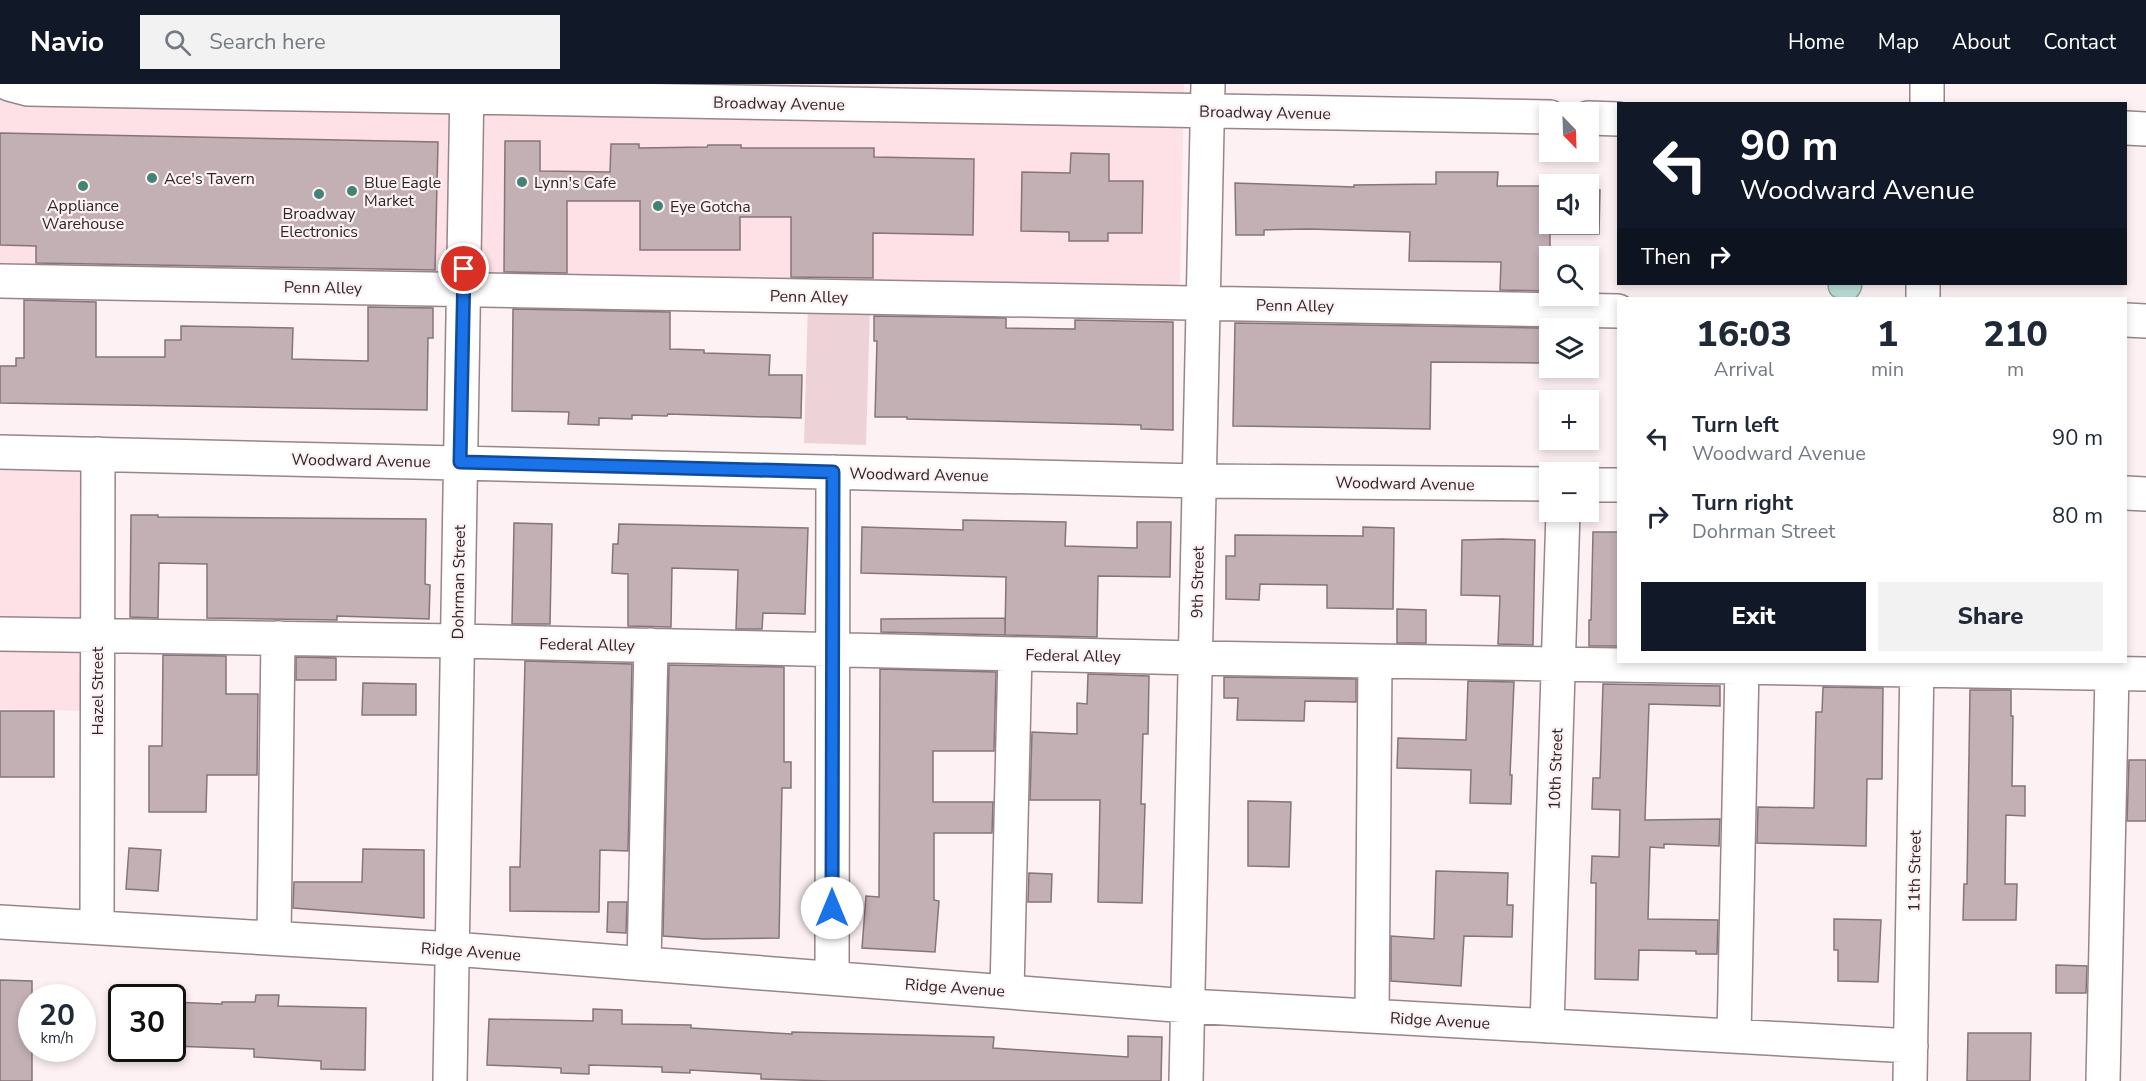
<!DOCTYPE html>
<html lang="en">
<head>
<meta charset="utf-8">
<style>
  :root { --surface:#fff; --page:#f2f2f3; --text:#1f2937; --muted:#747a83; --accent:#111827 }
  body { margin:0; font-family:"Nunito Sans",sans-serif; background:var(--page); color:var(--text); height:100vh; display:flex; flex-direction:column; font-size:22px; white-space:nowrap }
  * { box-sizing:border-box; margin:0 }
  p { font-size:20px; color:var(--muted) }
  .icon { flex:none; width:33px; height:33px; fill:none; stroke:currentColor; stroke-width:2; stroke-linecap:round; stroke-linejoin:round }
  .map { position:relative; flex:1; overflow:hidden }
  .drawer { position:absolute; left:1617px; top:213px; width:510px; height:366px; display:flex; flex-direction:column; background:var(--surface); border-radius:0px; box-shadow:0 3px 9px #0003 }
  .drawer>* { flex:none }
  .top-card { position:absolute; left:1617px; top:18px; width:510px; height:183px; border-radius:0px; box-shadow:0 3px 9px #0003; background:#111827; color:#fff; overflow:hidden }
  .needle { width:39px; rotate:157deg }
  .fabs { position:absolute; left:1539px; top:18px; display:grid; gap:12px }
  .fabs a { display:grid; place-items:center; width:60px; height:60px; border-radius:0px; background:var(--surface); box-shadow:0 3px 9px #0003; font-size:30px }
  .speed { position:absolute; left:18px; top:900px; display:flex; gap:12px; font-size:30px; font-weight:700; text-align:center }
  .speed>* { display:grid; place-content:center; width:78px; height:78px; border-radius:50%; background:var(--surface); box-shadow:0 3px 9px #0003; line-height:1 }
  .speed small { font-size:15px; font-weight:400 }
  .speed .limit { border:3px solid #111; border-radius:9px; background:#fff; color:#111 }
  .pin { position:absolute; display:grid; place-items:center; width:51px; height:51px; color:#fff; margin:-26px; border:3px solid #fff; border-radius:50%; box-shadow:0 2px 6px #0007 }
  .me { position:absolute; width:66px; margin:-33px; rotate:0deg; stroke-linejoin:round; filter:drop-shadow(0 0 4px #0008) }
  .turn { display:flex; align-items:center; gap:21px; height:126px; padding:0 24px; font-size:27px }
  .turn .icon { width:78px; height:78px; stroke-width:2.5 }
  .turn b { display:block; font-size:42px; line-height:51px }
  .then { display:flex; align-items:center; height:57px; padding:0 24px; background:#0003; gap:12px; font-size:22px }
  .eta { display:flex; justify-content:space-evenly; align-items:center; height:102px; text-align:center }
  .eta b { font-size:36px; font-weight:800; line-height:42px }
  .cta { display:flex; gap:12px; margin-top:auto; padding:12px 24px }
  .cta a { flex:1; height:69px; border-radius:0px; background:var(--accent); color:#fff; font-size:24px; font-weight:800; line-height:69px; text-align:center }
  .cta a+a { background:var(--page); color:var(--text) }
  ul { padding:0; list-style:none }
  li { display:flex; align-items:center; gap:18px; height:78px; padding:0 24px }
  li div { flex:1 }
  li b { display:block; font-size:22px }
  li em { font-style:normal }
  header { display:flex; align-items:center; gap:36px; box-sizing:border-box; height:84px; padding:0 30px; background:var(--accent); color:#fff }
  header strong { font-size:28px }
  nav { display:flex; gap:33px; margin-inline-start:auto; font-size:21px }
  .search { width:420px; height:54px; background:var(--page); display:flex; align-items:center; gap:15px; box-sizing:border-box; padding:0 21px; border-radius:0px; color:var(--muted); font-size:22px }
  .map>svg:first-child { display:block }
  .built { fill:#fde1e7 }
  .green { fill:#edd2d8 }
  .water { fill:#baded5; stroke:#90a7a1; stroke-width:1.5 }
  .building { fill:#c3b0b4; stroke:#867478; stroke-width:1.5 }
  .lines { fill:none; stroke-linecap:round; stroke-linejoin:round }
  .minor-casing { stroke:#978589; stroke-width:36 }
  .minor { stroke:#fff; stroke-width:33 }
  .route-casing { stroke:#114b97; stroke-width:15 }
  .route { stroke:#1a73e8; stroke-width:10 }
  .poi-dot { fill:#418475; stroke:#fdf1f3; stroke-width:2 }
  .labels { text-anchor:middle; stroke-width:4.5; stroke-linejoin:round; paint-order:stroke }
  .street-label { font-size:16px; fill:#2d2628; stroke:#fdf1f3 }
  .poi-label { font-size:16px; fill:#2d2628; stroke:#fdf1f3; text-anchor:start }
</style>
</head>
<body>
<header>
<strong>Navio</strong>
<div class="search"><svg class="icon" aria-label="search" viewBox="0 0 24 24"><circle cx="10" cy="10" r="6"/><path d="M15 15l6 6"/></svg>Search here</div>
<nav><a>Home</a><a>Map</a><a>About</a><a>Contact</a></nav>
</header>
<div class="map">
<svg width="2146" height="997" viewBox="0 0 2146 997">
  <rect width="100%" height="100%" fill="#fdf1f3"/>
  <path class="built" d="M 0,0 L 1184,0 L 1180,197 L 1175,206 L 0,185 Z
    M 0,368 L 98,370 L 97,627 L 0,625 Z"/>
  <path class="green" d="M 808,219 L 870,221 L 866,361 L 804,359 Z"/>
  <path class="water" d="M 1828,200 L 1862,200 C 1862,206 1859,211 1855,214 C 1841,215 1828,217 1828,200 Z"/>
  <path class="building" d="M 0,49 L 438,58 L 435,186 L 36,179 L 36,162 L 0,161 Z
    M 505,57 L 540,57 L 540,87 L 610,88 L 611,60 L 639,60 L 639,64 L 707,63 L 708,61 L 741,61 L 741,64 L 874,64 L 874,73 L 974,75 L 973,151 L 873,149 L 873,194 L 791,193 L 791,133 L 740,133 L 740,166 L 640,166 L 640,117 L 567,117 L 567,189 L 504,188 Z
    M 1071,69 L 1109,70 L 1109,97 L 1143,97 L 1142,149 L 1108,149 L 1108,157 L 1069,157 L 1069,148 L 1021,147 L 1022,88 L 1070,89 Z
    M 1436,88 L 1498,88 L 1497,102 L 1548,102 L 1550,140 L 1588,140 L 1588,105 L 1600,106 L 1599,150 L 1550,150 L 1550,207 L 1500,206 L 1501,178 L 1409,177 L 1410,148 L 1309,145 L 1264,146 L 1264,151 L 1236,151 L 1235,99 L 1354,103 L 1354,101 L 1436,100 Z
    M 24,216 L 96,218 L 96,273 L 165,273 L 165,256 L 181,256 L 181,242 L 293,244 L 292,275 L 368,277 L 368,223 L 433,224 L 433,254 L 428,254 L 427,326 L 0,319 L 0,282 L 16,282 L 16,274 L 24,274 Z
    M 513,225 L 670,228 L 670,265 L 704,266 L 704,269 L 770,271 L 769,291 L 802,291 L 801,334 L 668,330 L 667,332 L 632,331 L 632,335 L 599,334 L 599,341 L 568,340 L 569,328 L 512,327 Z
    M 874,232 L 1006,234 L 1006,244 L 1075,245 L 1075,236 L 1173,238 L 1173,346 L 1141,345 L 1141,341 L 907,335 L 907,333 L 875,333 L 877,257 L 874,257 Z
    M 1235,239 L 1541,244 L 1540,279 L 1431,278 L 1430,345 L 1233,342 Z
    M 131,431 L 158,431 L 158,433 L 426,435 L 425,500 L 430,501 L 429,535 L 337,532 L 337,536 L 207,534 L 207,480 L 159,479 L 158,534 L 130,533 Z
    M 963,436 L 1066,438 L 1065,462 L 1137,464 L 1137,438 L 1171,438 L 1170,493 L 1098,492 L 1097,553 L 1005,551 L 1006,493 L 861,489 L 862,443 L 963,446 Z
    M 514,439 L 552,440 L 550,540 L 512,540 Z
    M 619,440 L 808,444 L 805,530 L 763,529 L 762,545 L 736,545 L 738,486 L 672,484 L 671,543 L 628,542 L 628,490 L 612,489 L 613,460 L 618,460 Z
    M 1363,443 L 1394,444 L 1393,525 L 1327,524 L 1327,501 L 1260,500 L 1259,516 L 1226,515 L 1226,472 L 1235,472 L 1235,451 L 1363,452 Z
    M 1593,448 L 1618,448 L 1618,562 L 1589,562 L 1589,536 L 1591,536 Z
    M 1502,455 L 1535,456 L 1533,561 L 1498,560 L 1500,512 L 1461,511 L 1462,456 Z
    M 1397,525 L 1426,526 L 1426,559 L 1397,559 Z
    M 1005,534 L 1005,551 L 881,548 L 881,535 Z
    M 163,571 L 226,572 L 226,610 L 258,610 L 257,691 L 207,691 L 206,728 L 149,728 L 149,662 L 162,662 Z
    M 296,573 L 336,574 L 336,596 L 296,596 Z
    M 525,577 L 632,580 L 628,767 L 600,766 L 599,828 L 510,827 L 510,783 L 520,783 Z
    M 669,581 L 784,583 L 784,678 L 791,678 L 791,704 L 782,704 L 779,854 L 704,855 L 663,852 Z
    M 880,585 L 996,588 L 994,667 L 933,667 L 933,718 L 993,718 L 992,749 L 934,749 L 934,816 L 939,817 L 935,868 L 862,864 L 866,812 L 879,813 Z
    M 1088,590 L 1149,592 L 1148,650 L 1143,650 L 1141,720 L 1145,720 L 1142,819 L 1098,818 L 1100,716 L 1030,716 L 1032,648 L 1077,650 L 1077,619 L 1087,620 Z
    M 1224,593 L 1356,595 L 1356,618 L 1305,617 L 1304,637 L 1237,636 L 1238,614 L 1224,614 Z
    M 1468,597 L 1514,598 L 1510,691 L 1512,691 L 1511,720 L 1470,719 L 1471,686 L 1397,684 L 1398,654 L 1466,656 Z
    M 363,599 L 416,600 L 416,631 L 362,631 Z
    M 1603,600 L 1720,602 L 1720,622 L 1649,620 L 1645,736 L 1720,735 L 1719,762 L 1664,760 L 1664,764 L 1650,763 L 1648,835 L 1718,836 L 1717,870 L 1696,870 L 1696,867 L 1639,866 L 1638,896 L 1595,895 L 1596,799 L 1591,799 L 1592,772 L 1619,773 L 1620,726 L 1592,725 L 1593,694 L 1600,694 Z
    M 1823,603 L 1883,604 L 1882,695 L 1867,695 L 1866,762 L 1757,759 L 1758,723 L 1814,724 L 1816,628 L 1822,628 Z
    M 1970,606 L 2011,606 L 2011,632 L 2013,632 L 2012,702 L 2025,702 L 2025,732 L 2006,731 L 2005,800 L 2017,800 L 2016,836 L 1963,836 L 1964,800 L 1967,800 Z
    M 0,627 L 54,627 L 54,693 L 0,693 Z
    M 2129,676 L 2146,676 L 2146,737 L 2127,737 Z
    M 1248,717 L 1291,718 L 1289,783 L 1248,782 Z
    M 129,764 L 161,766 L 158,807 L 126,805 Z
    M 363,765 L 424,766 L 424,834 L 293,824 L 294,798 L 362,798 Z
    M 1436,787 L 1508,789 L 1507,821 L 1513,821 L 1512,853 L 1464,852 L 1461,902 L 1391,897 L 1391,852 L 1434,855 Z
    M 1029,789 L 1052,790 L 1051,818 L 1028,818 Z
    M 608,818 L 627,818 L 626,849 L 607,848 Z
    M 1834,835 L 1881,836 L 1878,898 L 1838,897 L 1838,866 L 1834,866 Z
    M 2056,881 L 2087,882 L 2086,909 L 2056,909 Z
    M 0,896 L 32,897 L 32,997 L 0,997 Z
    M 256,911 L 279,911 L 278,922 L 366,924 L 365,986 L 321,985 L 321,977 L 254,973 L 254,965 L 172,962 L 172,918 L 222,920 L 222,918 L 255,918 Z
    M 593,925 L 622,926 L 622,940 L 691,941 L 691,944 L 792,950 L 792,948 L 994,953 L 993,964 L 1128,973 L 1128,952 L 1162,953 L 1161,997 L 830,997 L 761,995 L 761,990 L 690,986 L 690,989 L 662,988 L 662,983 L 589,981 L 589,990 L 561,989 L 561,984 L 487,981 L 489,935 L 593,937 Z
    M 1968,949 L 2031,949 L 2030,997 L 1967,997 Z"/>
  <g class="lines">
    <g class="minor-casing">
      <path id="minor" d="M 9,0 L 28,5 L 1550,33
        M 1927,20 L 1927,0
        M 1588,34 L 1618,35
        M 2126,44 L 2146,45
        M 0,197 L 1618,227
        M 1923,214 L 1923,200
        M 2126,236 L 2146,237
        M 0,368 L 1199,397 L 1550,400
        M 1588,401 L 1618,401
        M 2126,409 L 2146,410
        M 0,550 L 458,557 L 1196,574 L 2146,590
        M 0,838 L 453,865 L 1188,922 L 1911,962
        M 97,843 L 98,370
        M 274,854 L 278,554
        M 644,880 L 651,561
        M 832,894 L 833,388
        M 1007,907 L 1015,570
        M 1372,932 L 1375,577
        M 1547,942 L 1563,428
        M 1734,952 L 1742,583
        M 450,997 L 467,0
        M 1186,997 L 1208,0
        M 1910,997 L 1917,578
        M 2103,997 L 2112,589"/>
    </g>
    <use href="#minor" class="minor"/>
  </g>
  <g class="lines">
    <g class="route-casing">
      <path id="route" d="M 464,185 L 460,378 L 833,388 L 832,824"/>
    </g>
    <use href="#route" class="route"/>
  </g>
  <g class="poi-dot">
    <circle cx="152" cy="94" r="6"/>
    <circle cx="522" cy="98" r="6"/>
    <circle cx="83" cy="102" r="6"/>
    <circle cx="352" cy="107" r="6"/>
    <circle cx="319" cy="110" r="6"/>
    <circle cx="658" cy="122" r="6"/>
  </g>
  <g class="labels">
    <g class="street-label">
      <text transform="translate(779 19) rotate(1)" y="6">Broadway Avenue</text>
      <text transform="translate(1265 28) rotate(1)" y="6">Broadway Avenue</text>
      <text transform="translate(323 203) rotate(1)" y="6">Penn Alley</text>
      <text transform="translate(809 212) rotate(1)" y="6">Penn Alley</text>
      <text transform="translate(1295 221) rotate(1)" y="6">Penn Alley</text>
      <text transform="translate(361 376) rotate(1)" y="6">Woodward Avenue</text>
      <text transform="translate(919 390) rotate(1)" y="6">Woodward Avenue</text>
      <text transform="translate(1405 399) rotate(1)" y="6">Woodward Avenue</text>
      <text transform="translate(458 498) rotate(-89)" y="6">Dohrman Street</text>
      <text transform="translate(1197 498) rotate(-89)" y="6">9th Street</text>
      <text transform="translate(587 560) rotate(1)" y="6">Federal Alley</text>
      <text transform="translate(1073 571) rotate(1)" y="6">Federal Alley</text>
      <text transform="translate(97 607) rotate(-90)" y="6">Hazel Street</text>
      <text transform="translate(1555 685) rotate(-88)" y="6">10th Street</text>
      <text transform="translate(1914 787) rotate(-89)" y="6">11th Street</text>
      <text transform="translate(471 867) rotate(4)" y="6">Ridge Avenue</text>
      <text transform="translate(955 903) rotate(4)" y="6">Ridge Avenue</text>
      <text transform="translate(1440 936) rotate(3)" y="6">Ridge Avenue</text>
    </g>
    <g class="poi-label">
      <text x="164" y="100">Ace's Tavern</text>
      <text x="364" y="104">Blue Eagle<tspan x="364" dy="18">Market</tspan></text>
      <text x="534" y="104">Lynn's Cafe</text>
      <text x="83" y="127" text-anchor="middle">Appliance<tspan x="83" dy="18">Warehouse</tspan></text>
      <text x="670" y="128">Eye Gotcha</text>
      <text x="319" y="135" text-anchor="middle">Broadway<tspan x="319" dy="18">Electronics</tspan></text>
    </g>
  </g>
</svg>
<div class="fabs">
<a><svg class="needle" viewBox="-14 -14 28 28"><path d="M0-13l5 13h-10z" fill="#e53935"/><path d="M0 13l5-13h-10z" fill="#747a83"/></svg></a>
<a><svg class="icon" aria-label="sound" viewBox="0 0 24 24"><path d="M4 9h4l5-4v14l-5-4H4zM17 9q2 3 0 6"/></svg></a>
<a><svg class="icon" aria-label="search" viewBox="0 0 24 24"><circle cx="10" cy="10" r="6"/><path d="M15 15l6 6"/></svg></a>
<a><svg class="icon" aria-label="layers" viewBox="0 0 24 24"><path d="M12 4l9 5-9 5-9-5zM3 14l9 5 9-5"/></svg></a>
<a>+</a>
<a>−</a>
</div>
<div class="speed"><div>20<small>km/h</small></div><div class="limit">30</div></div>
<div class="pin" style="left:464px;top:185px;background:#d93025"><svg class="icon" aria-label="arrive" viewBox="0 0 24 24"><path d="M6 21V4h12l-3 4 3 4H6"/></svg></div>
<svg class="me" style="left:832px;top:824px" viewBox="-20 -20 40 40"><circle r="19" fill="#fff"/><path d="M0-13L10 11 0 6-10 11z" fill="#1a73e8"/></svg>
<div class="top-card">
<div class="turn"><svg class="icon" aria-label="left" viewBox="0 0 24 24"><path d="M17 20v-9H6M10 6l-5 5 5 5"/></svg><div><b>90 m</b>Woodward Avenue</div></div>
<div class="then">Then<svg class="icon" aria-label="right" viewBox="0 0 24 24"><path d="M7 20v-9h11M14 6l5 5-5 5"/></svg></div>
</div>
<section class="drawer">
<div class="eta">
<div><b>16:03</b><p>Arrival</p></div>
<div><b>1</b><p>min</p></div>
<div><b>210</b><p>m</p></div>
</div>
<ul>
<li><svg class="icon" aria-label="left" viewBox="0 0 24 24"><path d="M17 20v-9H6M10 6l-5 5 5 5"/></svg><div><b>Turn left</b><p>Woodward Avenue</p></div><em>90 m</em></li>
<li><svg class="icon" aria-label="right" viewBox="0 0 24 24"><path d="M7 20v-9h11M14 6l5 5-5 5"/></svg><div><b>Turn right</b><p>Dohrman Street</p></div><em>80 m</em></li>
</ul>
<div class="cta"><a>Exit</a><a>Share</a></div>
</section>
</div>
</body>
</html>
